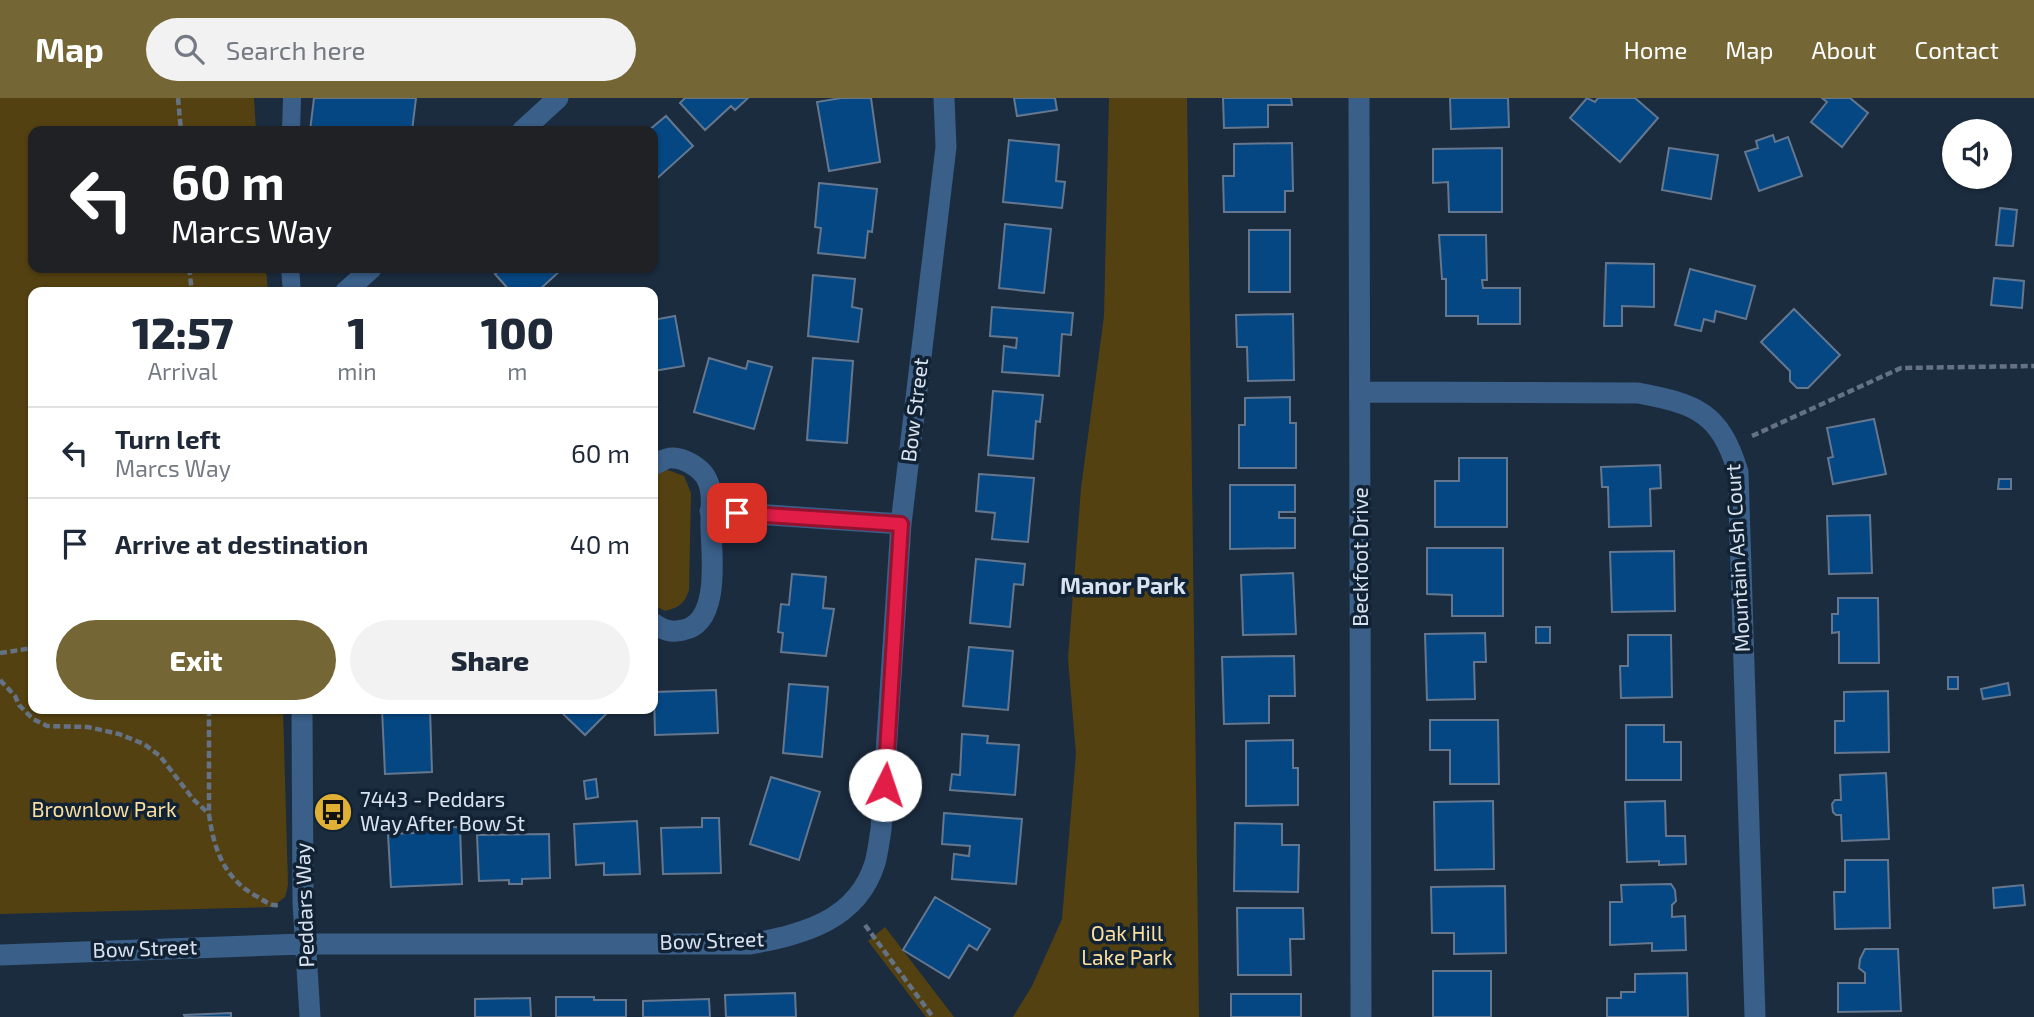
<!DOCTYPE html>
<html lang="en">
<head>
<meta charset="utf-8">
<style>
  :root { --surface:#fff; --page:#f2f2f3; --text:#1f2937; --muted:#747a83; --line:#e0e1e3; --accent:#756636 }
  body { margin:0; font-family:"Exo 2",sans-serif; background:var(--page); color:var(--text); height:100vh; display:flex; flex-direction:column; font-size:26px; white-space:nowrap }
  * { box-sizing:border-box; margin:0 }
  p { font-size:23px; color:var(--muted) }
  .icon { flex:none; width:38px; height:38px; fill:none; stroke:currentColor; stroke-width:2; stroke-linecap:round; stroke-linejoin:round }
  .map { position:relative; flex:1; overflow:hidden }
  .sheet { position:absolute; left:28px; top:189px; width:630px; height:427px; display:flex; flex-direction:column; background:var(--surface); border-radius:14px; box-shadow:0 2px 5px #0004 }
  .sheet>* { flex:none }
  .top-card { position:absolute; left:28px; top:28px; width:630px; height:147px; border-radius:14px; box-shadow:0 2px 5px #0004; background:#202124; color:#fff; overflow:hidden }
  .buttons { position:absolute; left:1942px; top:21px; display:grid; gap:14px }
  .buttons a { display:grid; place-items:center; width:70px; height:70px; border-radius:50%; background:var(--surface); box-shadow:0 2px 5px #0004; font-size:35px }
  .pin { position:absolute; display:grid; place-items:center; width:60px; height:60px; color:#fff; margin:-30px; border-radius:14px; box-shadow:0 4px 10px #0006 }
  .me { position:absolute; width:77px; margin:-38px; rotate:4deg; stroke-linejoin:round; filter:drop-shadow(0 0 5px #0008) }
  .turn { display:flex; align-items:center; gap:24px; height:147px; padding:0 28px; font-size:32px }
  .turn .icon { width:91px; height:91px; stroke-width:2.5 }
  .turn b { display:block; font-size:49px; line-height:60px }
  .eta { display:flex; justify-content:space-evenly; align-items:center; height:119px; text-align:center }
  .eta b { font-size:42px; font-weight:800; line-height:49px }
  .primary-button { display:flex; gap:14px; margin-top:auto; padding:14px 28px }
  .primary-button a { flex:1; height:80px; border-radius:42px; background:var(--accent); color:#fff; font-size:28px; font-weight:800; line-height:80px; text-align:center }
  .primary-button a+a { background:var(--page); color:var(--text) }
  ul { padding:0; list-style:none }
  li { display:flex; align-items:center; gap:21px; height:91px; padding:0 28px; border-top:2px solid var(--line) }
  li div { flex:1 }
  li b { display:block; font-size:26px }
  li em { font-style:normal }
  header { display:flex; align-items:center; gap:42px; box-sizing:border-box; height:98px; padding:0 35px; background:var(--accent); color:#fff }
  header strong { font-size:33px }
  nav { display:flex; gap:38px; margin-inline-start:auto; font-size:24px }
  .search { width:490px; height:63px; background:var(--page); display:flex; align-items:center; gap:18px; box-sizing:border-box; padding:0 24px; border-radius:38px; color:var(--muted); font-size:26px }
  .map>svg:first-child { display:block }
  .green { fill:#544111 }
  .building { fill:#054783; stroke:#64778e; stroke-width:2 }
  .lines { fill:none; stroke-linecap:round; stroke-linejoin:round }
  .path { stroke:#647283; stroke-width:4.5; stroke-dasharray:7 3.5; stroke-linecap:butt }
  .lane { stroke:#3a5f88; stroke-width:18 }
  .street { stroke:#3a5f88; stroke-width:21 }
  .route-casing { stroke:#92132f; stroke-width:18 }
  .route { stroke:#e11d48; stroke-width:12 }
  .labels { text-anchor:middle; stroke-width:7; stroke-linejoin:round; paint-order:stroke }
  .street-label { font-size:21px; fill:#d9e3f0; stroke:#122235 }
  .poi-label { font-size:21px; fill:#d9e3f0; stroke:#122235; text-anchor:start }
  .park-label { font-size:21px; fill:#fbdf9e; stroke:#122235 }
  .neighbourhood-label { font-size:23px; font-weight:bold; fill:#d9e3f0; stroke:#122235 }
</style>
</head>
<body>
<header>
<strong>Map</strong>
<div class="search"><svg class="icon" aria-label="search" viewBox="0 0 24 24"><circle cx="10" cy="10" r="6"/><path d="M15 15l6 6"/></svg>Search here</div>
<nav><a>Home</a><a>Map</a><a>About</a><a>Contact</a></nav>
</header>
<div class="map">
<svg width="2034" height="919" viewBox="0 0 2034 919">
  <rect width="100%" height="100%" fill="#1b2c3f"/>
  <path class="green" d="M 0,0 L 254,0 L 256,33 L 33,33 L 33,170 L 266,170 L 268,194 L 33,194 L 33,611 L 283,611 L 288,787 L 285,799 L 272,809 L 0,816 Z
    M 1109,0 L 1187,0 L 1199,919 L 1013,919 L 1032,888 L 1062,821 L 1076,656 L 1068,561 L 1081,390 L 1104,218 Z
    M 665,371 L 684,378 L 691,395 L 689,492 C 684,506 680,509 665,513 L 654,507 L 653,503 L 653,378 Z
    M 885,829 L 954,919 L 926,919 L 868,843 Z"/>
  <path class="building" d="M 314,0 L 416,0 L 412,33 L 310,33 Z
    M 685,0 L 748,0 L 735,12 L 731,8 L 705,32 L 680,5 Z
    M 841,0 L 871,0 L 880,64 L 829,73 L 817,4 Z
    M 1014,0 L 1055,0 L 1057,12 L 1017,18 Z
    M 1223,0 L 1291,0 L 1292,7 L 1268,7 L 1268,29 L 1224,30 Z
    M 1450,0 L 1508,0 L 1509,29 L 1451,31 Z
    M 1587,0 L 1595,4 L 1598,0 L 1635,0 L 1658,20 L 1620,64 L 1570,20 Z
    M 1822,0 L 1850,0 L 1868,15 L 1842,49 L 1811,24 L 1827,4 Z
    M 666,18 L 693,48 L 653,84 L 653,33 L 648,33 Z
    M 1773,37 L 1775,44 L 1788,39 L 1802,78 L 1759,93 L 1745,54 L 1758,50 L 1756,43 Z
    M 1009,42 L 1059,47 L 1056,83 L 1065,84 L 1062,110 L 1003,104 Z
    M 1292,45 L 1293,93 L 1285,93 L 1285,114 L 1224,114 L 1223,78 L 1234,78 L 1234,46 Z
    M 1502,50 L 1502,114 L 1449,114 L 1448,84 L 1433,85 L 1433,51 Z
    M 1669,50 L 1718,57 L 1711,101 L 1662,92 Z
    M 819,85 L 877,91 L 872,134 L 868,133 L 865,160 L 818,155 L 821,130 L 815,129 Z
    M 2000,110 L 2017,112 L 2013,148 L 1996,147 Z
    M 1005,126 L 1051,131 L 1044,195 L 999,190 Z
    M 1249,132 L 1290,132 L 1290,194 L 1249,194 Z
    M 1439,137 L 1486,137 L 1487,182 L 1482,182 L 1483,190 L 1520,190 L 1520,226 L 1478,226 L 1478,218 L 1446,218 L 1446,181 L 1442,181 Z
    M 1606,165 L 1654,166 L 1654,209 L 1622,208 L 1622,228 L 1604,228 Z
    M 502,170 L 563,170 L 537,194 L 511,194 L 495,176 Z
    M 1690,171 L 1755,188 L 1746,221 L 1716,213 L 1714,224 L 1704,221 L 1701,233 L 1675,227 Z
    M 813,177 L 855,181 L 852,209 L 862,211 L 858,244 L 808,238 Z
    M 1994,180 L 2024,183 L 2022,210 L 1991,207 Z
    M 992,209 L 1073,215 L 1071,237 L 1062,236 L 1059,278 L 1002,274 L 1004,248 L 1016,250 L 1017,240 L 990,238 Z
    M 1794,211 L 1840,257 L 1808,290 L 1797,290 L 1790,283 L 1790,273 L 1761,244 Z
    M 1293,216 L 1294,282 L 1248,283 L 1247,249 L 1237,249 L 1236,217 Z
    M 675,218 L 684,268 L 653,273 L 653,222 Z
    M 709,260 L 746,271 L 748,263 L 772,269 L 754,331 L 694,314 Z
    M 813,260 L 853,263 L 847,345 L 807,342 Z
    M 993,293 L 1043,297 L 1040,324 L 1036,323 L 1033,361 L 988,357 Z
    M 1290,299 L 1290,325 L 1296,325 L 1296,370 L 1239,370 L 1239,327 L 1245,327 L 1245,300 Z
    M 1874,321 L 1886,376 L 1833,386 L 1828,360 L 1833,359 L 1827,330 Z
    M 1459,360 L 1507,360 L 1507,429 L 1435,429 L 1435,383 L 1459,383 Z
    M 1660,367 L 1661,390 L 1650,391 L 1651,428 L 1609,429 L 1608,389 L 1602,389 L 1601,369 Z
    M 979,376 L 1034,380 L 1028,444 L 992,441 L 995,415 L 976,413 Z
    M 1999,381 L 2011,381 L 2011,391 L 1998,391 Z
    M 1230,387 L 1295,387 L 1295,414 L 1279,414 L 1279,420 L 1295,420 L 1295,450 L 1230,451 Z
    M 1870,417 L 1872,475 L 1829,476 L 1827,418 Z
    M 1427,450 L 1503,450 L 1503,518 L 1452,518 L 1452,497 L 1427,496 Z
    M 1674,453 L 1675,513 L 1612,514 L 1610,454 Z
    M 976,461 L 1025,466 L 1023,487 L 1014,486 L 1010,529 L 970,525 Z
    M 1293,475 L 1296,536 L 1243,537 L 1241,477 Z
    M 792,476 L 826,479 L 823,510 L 834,511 L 826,558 L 781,554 L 783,535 L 778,534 L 781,506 L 789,507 Z
    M 1838,500 L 1878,500 L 1879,565 L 1839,565 L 1839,534 L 1832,535 L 1832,516 L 1838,516 Z
    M 1536,529 L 1550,529 L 1550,545 L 1536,545 Z
    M 1485,535 L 1486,564 L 1474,564 L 1475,601 L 1427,602 L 1425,536 Z
    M 1628,537 L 1671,537 L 1672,599 L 1621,600 L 1620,568 L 1628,568 Z
    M 969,549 L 1013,553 L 1008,612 L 963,608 Z
    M 1294,558 L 1295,598 L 1269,598 L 1269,625 L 1224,626 L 1222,559 Z
    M 1948,579 L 1958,579 L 1958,591 L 1948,591 Z
    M 2008,585 L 2010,597 L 1983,601 L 1981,591 Z
    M 789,586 L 828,589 L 822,659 L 783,655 Z
    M 716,592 L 718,635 L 655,637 L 654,594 Z
    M 1888,593 L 1889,654 L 1835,655 L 1835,623 L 1844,623 L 1844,594 Z
    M 382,611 L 430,611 L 432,674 L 385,676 Z
    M 558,611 L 611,611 L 585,637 Z
    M 1430,622 L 1498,622 L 1499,686 L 1450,686 L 1450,652 L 1430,652 Z
    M 1626,627 L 1664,627 L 1664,644 L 1681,644 L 1681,682 L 1626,682 Z
    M 962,636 L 988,638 L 987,645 L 1019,647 L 1015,697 L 950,692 L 952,676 L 960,677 Z
    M 1293,642 L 1293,670 L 1298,670 L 1298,707 L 1246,708 L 1246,643 Z
    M 1886,675 L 1889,741 L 1842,743 L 1841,717 L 1836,717 L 1833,714 L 1832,706 L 1835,702 L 1841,702 L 1840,677 Z
    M 771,679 L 820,694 L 799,762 L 750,746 Z
    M 596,681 L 598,699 L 586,701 L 584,683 Z
    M 1493,703 L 1494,771 L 1435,772 L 1434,704 Z
    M 1665,703 L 1666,738 L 1685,738 L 1686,766 L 1659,767 L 1659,763 L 1627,764 L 1625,704 Z
    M 944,715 L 1022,721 L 1016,786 L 952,781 L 954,756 L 969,758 L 970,748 L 942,746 Z
    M 702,720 L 719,720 L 721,775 L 663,776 L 661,730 L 702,729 Z
    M 637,723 L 640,776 L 604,777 L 604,765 L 576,767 L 574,726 Z
    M 1235,725 L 1282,726 L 1282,747 L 1299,747 L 1298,794 L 1234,793 Z
    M 460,729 L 462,786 L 391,789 L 388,736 L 414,735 L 414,731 Z
    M 549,736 L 550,780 L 522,781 L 522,786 L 509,786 L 509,782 L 479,783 L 477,737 Z
    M 1845,762 L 1888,762 L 1890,830 L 1835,831 L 1834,794 L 1845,794 Z
    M 1671,786 L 1675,792 L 1676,803 L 1672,807 L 1672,819 L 1685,818 L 1686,852 L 1652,853 L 1652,845 L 1610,847 L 1610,804 L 1622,804 L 1621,787 Z
    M 2023,787 L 2025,807 L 1994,810 L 1993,790 Z
    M 1505,788 L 1506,855 L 1454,856 L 1454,835 L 1432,835 L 1431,789 Z
    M 935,799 L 990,831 L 977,852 L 969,847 L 949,880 L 903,852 Z
    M 1237,810 L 1303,810 L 1304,841 L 1290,841 L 1291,877 L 1238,877 Z
    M 1865,851 L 1898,851 L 1901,913 L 1838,914 L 1838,885 L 1865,885 L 1865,875 L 1859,870 L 1860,861 Z
    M 1433,873 L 1491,873 L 1491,919 L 1433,919 Z
    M 1687,875 L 1688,919 L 1607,919 L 1607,900 L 1621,900 L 1621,894 L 1635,894 L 1635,876 Z
    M 795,895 L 796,919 L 726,919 L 725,897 Z
    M 1231,896 L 1301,896 L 1301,919 L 1231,919 Z
    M 556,899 L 594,899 L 594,902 L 626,902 L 626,919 L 556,919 Z
    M 530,900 L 531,919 L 475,919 L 475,901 Z
    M 709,901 L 710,919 L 643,919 L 643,903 Z
    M 231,915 L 231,919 L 185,919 L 184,917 Z"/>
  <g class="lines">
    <path class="path" d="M 178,0 L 181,33
      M 189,170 L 192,194
      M 1752,338 L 1901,270 L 2034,268
      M 0,555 L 33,550
      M 0,582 L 15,598 L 19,607 L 33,621 L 47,628 L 88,629 L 119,636 L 144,646 L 160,658 L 193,701 L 209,716
      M 209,611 L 209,716 C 214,752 224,781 258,799 C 265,803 270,808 278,807
      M 865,827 L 933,919"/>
    <path class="lane" d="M 291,33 L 292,0
      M 290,170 L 292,194"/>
    <path class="street" d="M 1359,0 L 1361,919
      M 522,33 L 558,0
      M 345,194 L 372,170
      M 1361,294 L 1638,295 C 1696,306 1720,314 1738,374 L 1755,919
      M 653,367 C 658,365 667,359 673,360 C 684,360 699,369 705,378 C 715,393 710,415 711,431 C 712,460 720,525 683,532 C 671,535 663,532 653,525
      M 710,413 L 901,426
      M 302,611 L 303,804 L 310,919
      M 0,857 L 304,846 L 750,846 C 803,836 857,823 875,765 C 878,754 879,743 881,732 L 901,426 L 946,49 L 944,0"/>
  </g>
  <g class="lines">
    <g class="route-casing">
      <path id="route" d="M 737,415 L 901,426 L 885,687"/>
    </g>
    <use href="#route" class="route"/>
  </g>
  <defs>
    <g id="bus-disc" transform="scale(2.0125)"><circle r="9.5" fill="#dfb034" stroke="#122235"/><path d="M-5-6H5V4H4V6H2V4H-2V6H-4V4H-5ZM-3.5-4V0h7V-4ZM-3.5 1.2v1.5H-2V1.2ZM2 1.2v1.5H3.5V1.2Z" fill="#111"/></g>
  </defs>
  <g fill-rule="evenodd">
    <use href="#bus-disc" x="333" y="714"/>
  </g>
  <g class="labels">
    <g class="street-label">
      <text transform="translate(915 312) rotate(-83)" y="7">Bow Street</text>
      <text transform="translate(1361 459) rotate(-90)" y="7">Beckfoot Drive</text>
      <text transform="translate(1738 460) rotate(-93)" y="7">Mountain Ash Court</text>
      <text transform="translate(305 807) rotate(-92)" y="7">Peddars Way</text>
      <text transform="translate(712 843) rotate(-2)" y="7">Bow Street</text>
      <text transform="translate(145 851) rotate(-2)" y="7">Bow Street</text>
    </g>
    <g class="poi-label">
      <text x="360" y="709">7443 - Peddars<tspan x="360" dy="24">Way After Bow St</tspan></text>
    </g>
    <g class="park-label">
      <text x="104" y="719">Brownlow Park</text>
      <text x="1127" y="843">Oak Hill<tspan x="1127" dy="24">Lake Park</tspan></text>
    </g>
    <g class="neighbourhood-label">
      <text x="1123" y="496">Manor Park</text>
    </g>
  </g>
</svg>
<div class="buttons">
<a><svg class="icon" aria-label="sound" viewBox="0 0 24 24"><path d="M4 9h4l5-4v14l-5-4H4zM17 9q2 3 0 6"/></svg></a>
</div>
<div class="pin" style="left:737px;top:415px;background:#d93025"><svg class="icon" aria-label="arrive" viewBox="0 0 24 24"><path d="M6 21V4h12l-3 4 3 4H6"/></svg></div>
<svg class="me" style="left:885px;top:687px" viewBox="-20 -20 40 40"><circle r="19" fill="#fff"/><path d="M0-13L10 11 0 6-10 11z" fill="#e11d48"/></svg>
<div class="top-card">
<div class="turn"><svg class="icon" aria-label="left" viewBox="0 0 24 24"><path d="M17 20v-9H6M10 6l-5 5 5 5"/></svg><div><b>60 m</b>Marcs Way</div></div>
</div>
<section class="sheet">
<div class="eta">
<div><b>12:57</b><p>Arrival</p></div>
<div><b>1</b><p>min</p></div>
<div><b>100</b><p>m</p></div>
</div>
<ul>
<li><svg class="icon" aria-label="left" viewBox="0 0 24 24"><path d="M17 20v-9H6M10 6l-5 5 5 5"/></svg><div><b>Turn left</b><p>Marcs Way</p></div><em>60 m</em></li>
<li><svg class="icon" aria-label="arrive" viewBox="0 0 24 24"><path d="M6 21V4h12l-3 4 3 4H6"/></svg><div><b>Arrive at destination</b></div><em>40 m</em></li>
</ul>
<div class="primary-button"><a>Exit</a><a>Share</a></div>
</section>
</div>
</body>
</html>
